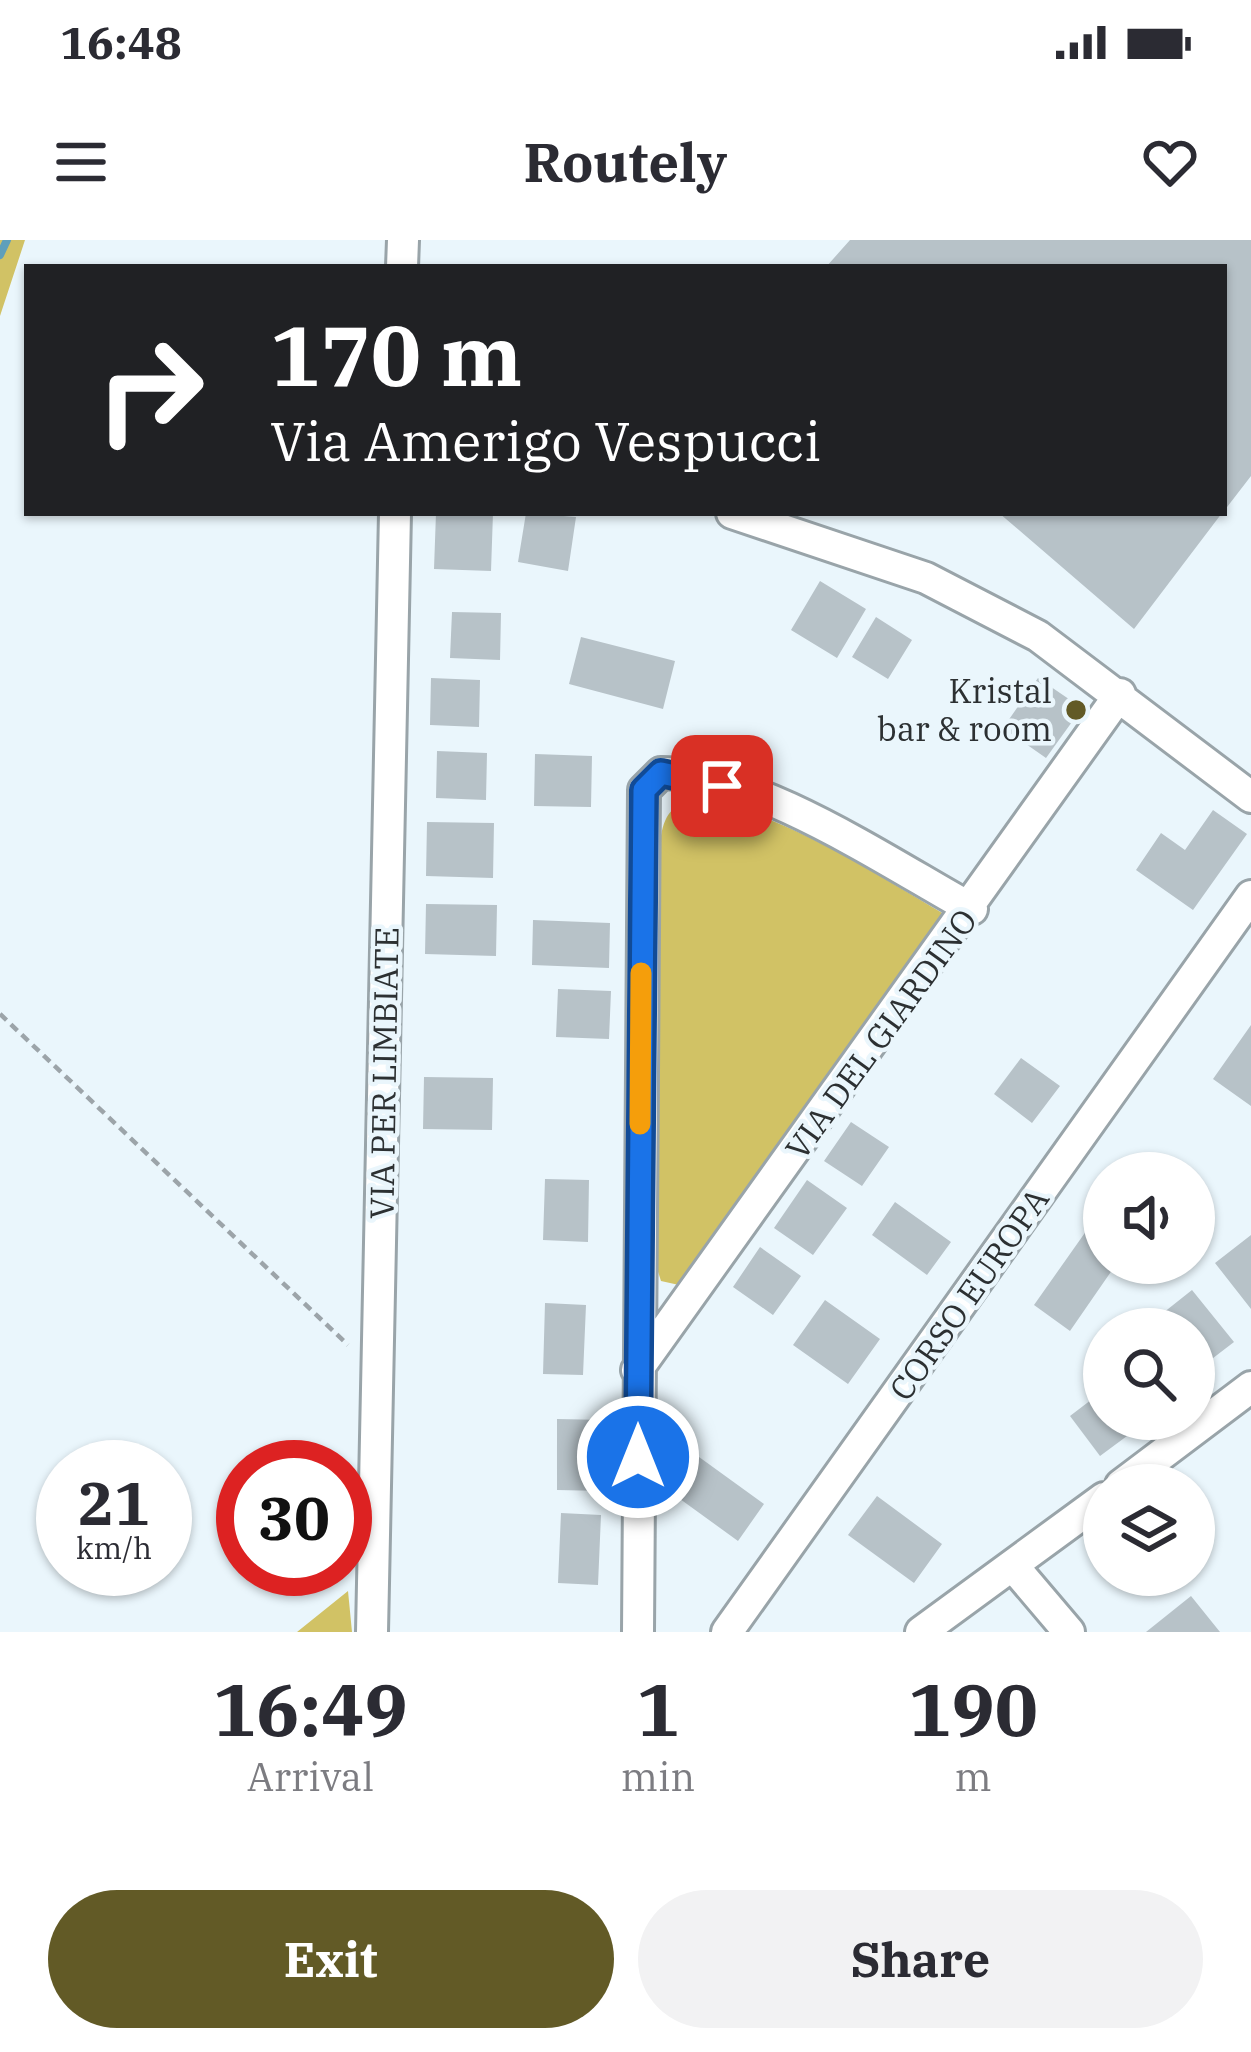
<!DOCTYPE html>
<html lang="en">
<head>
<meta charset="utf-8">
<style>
  :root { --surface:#fff; --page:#f2f2f3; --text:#2b2b33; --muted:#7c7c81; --accent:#625a26 }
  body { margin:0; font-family:"IBM Plex Serif",serif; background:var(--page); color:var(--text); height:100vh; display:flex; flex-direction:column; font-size:45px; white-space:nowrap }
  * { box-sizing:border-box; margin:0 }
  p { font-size:39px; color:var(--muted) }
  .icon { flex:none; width:66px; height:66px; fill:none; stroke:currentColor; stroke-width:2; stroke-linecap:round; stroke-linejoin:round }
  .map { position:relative; height:1392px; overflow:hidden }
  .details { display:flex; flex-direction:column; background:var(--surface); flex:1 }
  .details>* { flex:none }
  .banner { position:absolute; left:24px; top:24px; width:1203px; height:252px; border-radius:0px; box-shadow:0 3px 9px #0004; background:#202124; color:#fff; overflow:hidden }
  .buttons { position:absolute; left:1083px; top:912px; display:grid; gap:24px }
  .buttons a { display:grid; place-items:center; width:132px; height:132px; border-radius:50%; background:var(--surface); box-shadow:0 3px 9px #0004; font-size:60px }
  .speed { position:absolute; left:36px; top:1200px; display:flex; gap:24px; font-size:60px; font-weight:700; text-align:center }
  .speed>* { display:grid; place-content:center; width:156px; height:156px; border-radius:50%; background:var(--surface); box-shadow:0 3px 9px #0004; line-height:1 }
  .speed small { font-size:30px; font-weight:400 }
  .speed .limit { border:18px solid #d22; background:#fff; color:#111 }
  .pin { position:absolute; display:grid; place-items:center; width:102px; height:102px; color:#fff; margin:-51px; border-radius:24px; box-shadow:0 6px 18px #0006 }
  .me { position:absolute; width:132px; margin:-66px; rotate:0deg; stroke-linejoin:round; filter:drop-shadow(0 0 9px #0008) }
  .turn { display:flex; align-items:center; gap:42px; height:252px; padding:0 48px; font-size:54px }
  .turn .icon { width:156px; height:156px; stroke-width:2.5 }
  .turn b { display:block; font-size:84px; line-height:102px }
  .eta { display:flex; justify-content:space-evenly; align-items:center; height:204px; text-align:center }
  .eta b { font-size:72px; font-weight:800; line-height:84px }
  .button { display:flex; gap:24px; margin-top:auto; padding:24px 48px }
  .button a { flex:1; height:138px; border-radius:72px; background:var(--accent); color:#fff; font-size:48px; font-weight:800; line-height:138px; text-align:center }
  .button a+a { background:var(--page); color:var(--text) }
  .status { display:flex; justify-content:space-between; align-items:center; height:84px; padding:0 60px; background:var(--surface); direction:ltr }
  .status svg { height:33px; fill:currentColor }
  header { display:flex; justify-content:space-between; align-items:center; height:156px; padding:0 48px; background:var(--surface); font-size:54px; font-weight:800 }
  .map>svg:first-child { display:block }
  .green { fill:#d1c265 }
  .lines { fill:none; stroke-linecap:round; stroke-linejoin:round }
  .stream { stroke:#5f9fbb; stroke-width:8 }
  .building { fill:#b7c2c8 }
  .minor-casing { stroke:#99a4a9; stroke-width:36 }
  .path { stroke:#9ca4a9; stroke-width:4.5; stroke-dasharray:9 6; stroke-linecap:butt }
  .minor { stroke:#fff; stroke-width:30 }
  .route-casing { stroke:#114b97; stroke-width:30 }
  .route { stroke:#1a73e8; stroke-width:21 }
  .slow { stroke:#f59e0b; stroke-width:21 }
  .poi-dot { fill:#625a26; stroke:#eaf6fc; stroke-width:4.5 }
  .labels { text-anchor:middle; stroke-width:9; stroke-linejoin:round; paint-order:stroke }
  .poi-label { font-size:33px; fill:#2c3032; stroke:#eaf6fc; text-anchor:end }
  .street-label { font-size:33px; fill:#2c3032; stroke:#eaf6fc }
</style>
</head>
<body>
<div class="status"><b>16:48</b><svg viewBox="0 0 49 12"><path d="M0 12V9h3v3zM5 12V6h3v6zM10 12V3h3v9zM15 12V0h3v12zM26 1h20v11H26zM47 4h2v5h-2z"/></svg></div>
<header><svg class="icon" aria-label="menu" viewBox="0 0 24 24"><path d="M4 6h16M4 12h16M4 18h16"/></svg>Routely<svg class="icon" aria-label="heart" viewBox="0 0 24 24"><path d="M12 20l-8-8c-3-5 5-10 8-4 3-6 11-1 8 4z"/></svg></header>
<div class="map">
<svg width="1251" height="1392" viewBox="0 0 1251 1392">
  <rect width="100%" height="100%" fill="#eaf6fc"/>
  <path class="green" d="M 0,0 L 25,0 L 0,76 Z
    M 698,558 C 790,577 864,627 944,674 L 690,1040 L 679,1045 L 661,1041 L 653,1016 L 661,596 C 665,572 675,563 698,558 Z
    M 348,1351 L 352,1392 L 297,1392 Z"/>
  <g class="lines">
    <path class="stream" d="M 0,15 L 7,0"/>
  </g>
  <path class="building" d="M 850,0 L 1251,0 L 1251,236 L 1224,271 L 1224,27 L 826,27 Z
    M 436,273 L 493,273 L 491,331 L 434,329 Z
    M 526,273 L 576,277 L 568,331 L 518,322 Z
    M 999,273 L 1222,273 L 1134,389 Z
    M 820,341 L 866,369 L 837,418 L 791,390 Z
    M 452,372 L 501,373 L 500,420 L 450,418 Z
    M 876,377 L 912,400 L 888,439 L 852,417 Z
    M 581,397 L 675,421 L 663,469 L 569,444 Z
    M 431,438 L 480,440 L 479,487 L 430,485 Z
    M 1038,438 L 1082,468 L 1046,518 L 1003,488 Z
    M 437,511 L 487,513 L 486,560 L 436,558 Z
    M 535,514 L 592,516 L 591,567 L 534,566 Z
    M 1213,570 L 1247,594 L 1193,670 L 1136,630 L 1161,593 L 1185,610 Z
    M 427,582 L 494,583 L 493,638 L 426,636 Z
    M 426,664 L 497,665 L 496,716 L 425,714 Z
    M 533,680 L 610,683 L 609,728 L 532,725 Z
    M 558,749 L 611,751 L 609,799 L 556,797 Z
    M 1251,785 L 1251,866 L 1213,839 Z
    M 1021,818 L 1060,846 L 1032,883 L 994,854 Z
    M 424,837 L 493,838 L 492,890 L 423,889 Z
    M 851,882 L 889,907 L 862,946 L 824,921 Z
    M 545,939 L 589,940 L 588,1002 L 543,1000 Z
    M 807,940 L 847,968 L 813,1015 L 774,988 Z
    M 895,962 L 951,1002 L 927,1035 L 872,995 Z
    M 1089,987 L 1104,997 L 1104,1023 L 1117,1023 L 1070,1091 L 1034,1065 Z
    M 1251,995 L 1251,1069 L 1215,1023 Z
    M 760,1007 L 801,1036 L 773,1075 L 733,1047 Z
    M 1192,1050 L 1234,1102 L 1204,1125 L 1194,1112 L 1194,1089 L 1176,1089 L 1163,1073 Z
    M 825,1060 L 880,1099 L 848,1144 L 793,1105 Z
    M 545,1063 L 586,1065 L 583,1135 L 543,1134 Z
    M 1104,1150 L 1104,1179 L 1150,1179 L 1100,1216 L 1070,1176 Z
    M 557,1179 L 605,1180 L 604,1251 L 557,1250 Z
    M 688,1209 L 764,1264 L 738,1301 L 669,1251 L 679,1237 L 671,1232 Z
    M 877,1256 L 942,1304 L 914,1343 L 848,1295 Z
    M 561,1273 L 601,1275 L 598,1345 L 558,1343 Z
    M 1191,1356 L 1220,1392 L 1146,1392 Z"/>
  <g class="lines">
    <g class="minor-casing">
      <path id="minor" d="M 402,27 L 403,0
        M 732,273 L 926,338 L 1038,396 L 1251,557
        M 637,1130 L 1120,454
        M 1121,1245 L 1251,1147
        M 1013,1326 L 1069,1392
        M 372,1392 L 395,273
        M 638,1392 L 644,550 L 661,533 C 755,532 890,624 972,669
        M 727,1392 L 1251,656
        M 921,1392 L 1104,1258"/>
    </g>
    <path class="path" d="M 0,774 L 348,1105"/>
    <use href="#minor" class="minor"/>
  </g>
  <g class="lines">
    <g class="route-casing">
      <path id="route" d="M 638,1217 L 644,550 L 661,533 L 722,546"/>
    </g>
    <use href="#route" class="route"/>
    <path class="slow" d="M 640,884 L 641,733"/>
  </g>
  <circle class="poi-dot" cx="1076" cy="470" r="12"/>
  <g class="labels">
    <g class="poi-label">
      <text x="1052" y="463">Kristal<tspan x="1052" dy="38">bar &amp; room</tspan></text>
    </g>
    <g class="street-label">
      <text transform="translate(881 794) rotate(-54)" y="12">VIA DEL GIARDINO</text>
      <text transform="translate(384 833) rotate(-89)" y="12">VIA PER LIMBIATE</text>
      <text transform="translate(969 1054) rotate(-55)" y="12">CORSO EUROPA</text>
    </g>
  </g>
</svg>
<div class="buttons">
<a><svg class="icon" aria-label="sound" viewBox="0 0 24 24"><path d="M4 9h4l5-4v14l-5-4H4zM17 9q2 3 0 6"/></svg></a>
<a><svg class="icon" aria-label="search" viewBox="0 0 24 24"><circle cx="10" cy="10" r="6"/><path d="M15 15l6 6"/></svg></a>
<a><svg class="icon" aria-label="layers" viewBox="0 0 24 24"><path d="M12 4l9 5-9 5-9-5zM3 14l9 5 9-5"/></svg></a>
</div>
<div class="speed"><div>21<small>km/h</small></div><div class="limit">30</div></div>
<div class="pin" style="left:722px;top:546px;background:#d93025"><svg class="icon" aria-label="arrive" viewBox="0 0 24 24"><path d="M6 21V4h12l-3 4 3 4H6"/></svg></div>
<svg class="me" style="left:638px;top:1217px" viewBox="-20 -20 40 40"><circle r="17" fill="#1a73e8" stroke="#fff" stroke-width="3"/><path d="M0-11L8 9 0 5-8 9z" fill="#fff"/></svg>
<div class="banner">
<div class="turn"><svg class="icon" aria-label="right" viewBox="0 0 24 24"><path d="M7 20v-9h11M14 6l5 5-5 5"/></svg><div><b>170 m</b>Via Amerigo Vespucci</div></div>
</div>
</div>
<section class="details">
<div class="eta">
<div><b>16:49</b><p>Arrival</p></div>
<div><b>1</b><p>min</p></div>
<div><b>190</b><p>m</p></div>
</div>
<div class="button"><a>Exit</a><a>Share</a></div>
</section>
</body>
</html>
